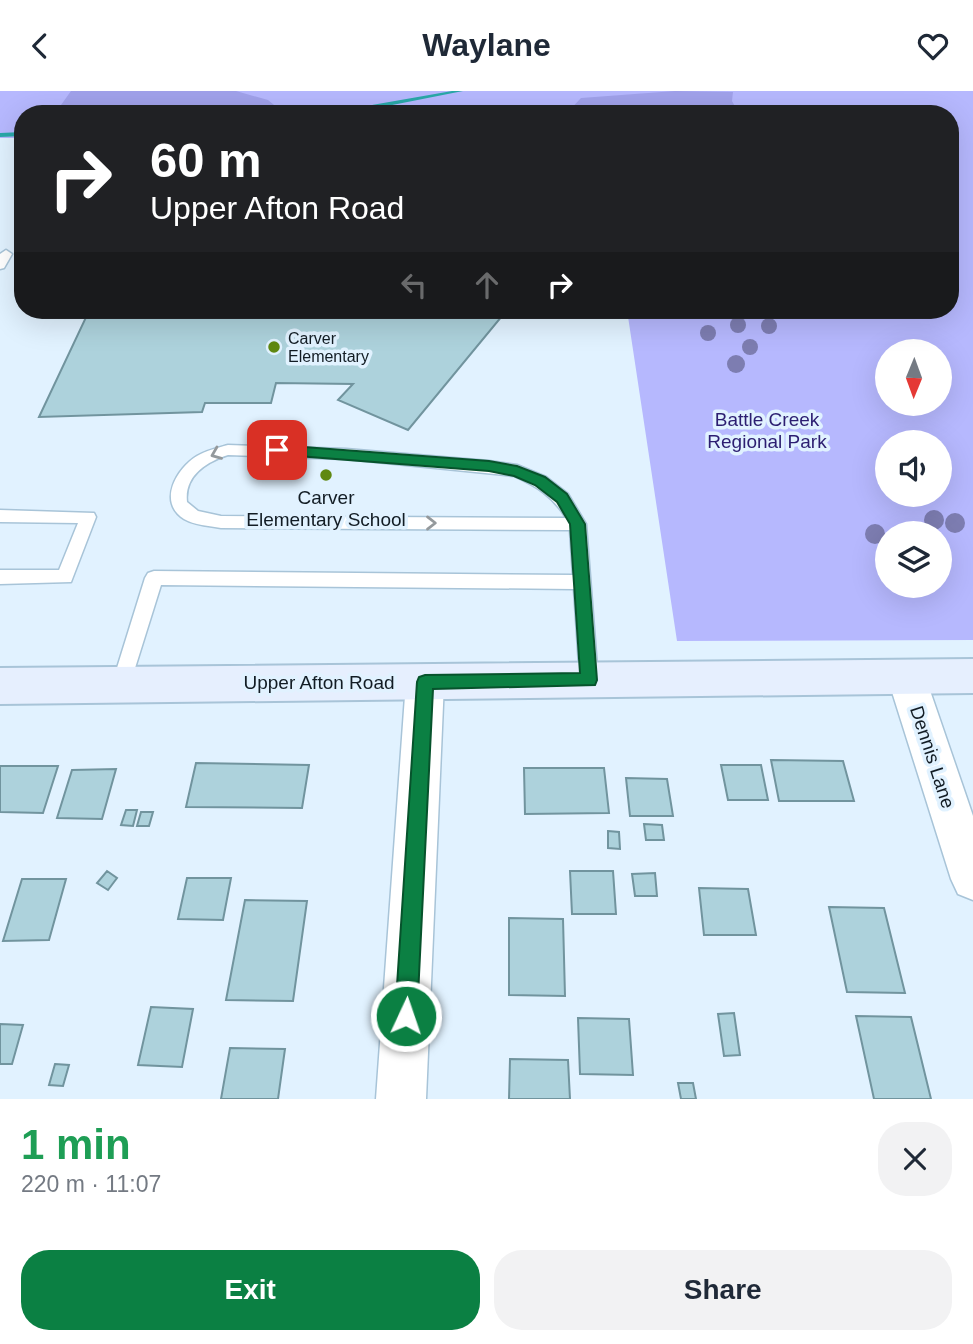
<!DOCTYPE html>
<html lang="en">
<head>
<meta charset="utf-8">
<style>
  :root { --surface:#fff; --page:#f2f2f3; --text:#1f2937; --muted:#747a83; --accent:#0b8043 }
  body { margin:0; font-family:Helvetica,sans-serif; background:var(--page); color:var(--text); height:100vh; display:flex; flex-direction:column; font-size:26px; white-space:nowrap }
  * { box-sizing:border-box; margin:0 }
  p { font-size:23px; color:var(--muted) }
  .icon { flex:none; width:38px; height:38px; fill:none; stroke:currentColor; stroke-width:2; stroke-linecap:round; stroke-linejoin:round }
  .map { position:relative; height:1008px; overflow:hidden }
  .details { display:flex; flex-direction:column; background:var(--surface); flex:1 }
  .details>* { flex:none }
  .banner { position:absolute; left:14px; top:14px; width:945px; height:214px; border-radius:28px; box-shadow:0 7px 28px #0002; background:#202124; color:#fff; overflow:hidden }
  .needle { width:46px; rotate:181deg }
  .buttons { position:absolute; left:875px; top:248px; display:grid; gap:14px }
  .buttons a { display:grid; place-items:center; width:77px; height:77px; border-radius:50%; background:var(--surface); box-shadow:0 7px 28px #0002; font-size:35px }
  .pin { position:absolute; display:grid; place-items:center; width:60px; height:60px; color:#fff; margin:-30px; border-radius:14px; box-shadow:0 4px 10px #0006 }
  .me { position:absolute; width:77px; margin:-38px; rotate:3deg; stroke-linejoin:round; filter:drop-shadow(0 0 5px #0008) }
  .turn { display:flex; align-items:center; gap:24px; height:147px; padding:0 21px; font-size:32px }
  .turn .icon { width:91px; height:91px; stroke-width:2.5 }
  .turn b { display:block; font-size:49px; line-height:60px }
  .lanes { display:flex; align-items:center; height:66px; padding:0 21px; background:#0003; justify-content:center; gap:35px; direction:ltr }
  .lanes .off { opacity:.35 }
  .round { display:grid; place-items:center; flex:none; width:74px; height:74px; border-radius:28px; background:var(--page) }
  .headline { display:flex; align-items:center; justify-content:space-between; height:119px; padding:0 21px }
  h1 { font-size:42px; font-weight:800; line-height:52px; color:#1e9e55 }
  .primary-button { display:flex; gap:14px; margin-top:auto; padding:14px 21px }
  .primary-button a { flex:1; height:80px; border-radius:28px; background:var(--accent); color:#fff; font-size:28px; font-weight:800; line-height:80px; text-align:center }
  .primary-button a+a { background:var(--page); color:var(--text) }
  header { display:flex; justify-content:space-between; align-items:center; height:91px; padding:0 21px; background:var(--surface); font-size:32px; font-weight:800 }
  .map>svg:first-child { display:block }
  .green { fill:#b6b8fe; fill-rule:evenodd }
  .forest { fill:#a0a1ea }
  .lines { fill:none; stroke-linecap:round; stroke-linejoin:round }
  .stream { fill:#29a8a8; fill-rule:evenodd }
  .building { fill:#add2dc; stroke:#71949e; stroke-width:2 }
  .lane-casing { stroke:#a8c4d8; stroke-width:3 }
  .street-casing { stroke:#a8c4d8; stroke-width:3 }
  .secondary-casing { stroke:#a8c4d8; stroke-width:4 }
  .lane { fill:#fff; fill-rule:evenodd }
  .street { fill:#fff; fill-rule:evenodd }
  .secondary { fill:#e6effe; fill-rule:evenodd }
  .tree { fill:#7d7db1 }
  .oneway { stroke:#94999c }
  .route { fill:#0b8043; stroke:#07532c; stroke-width:2 }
  .poi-dot { fill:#5f8812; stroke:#e1f2ff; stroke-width:2.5 }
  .labels { text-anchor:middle; stroke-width:7; stroke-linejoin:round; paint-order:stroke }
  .far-poi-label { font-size:16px; fill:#121c24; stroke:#e1f2ff; text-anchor:start }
  .park-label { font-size:19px; fill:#2c1e71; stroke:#e1f2ff }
  .poi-label { font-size:19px; fill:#121c24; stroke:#e1f2ff }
  .street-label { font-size:19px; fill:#121c24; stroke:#e1f2ff }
</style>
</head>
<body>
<header><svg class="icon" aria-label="back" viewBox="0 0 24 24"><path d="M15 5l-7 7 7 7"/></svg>Waylane<svg class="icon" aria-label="heart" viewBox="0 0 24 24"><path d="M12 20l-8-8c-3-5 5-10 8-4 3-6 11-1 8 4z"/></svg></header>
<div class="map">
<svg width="973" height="1008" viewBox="0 0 973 1008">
  <rect width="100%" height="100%" fill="#e1f2ff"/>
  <path class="green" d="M 0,0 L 973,0 L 973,549 L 677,550 L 627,219 L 950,219 L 950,23 L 23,23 L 23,47 L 0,47 ZM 887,261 L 940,261 L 940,313 L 887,313 ZM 887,352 L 940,352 L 940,404 L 887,404 ZM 887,443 L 940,443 L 940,495 L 887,495 Z"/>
  <path class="forest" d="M 71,0 L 236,0 L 268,9 L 285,23 L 59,23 L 61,14 Z
    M 675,0 L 733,1 L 732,10 L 739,23 L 566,23 L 581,7 Z"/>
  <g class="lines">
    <path class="stream" d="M 452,0 L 463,0 L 372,18 L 271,23 L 234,23 L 236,21 L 372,14 Z
      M 23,41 L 23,45 L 0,46 L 0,42 Z"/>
  </g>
  <path class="building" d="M 72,219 L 507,219 L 408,339 L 338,309 L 353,293 L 276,292 L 271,312 L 205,312 L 202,321 L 39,326 L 89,220 Z
    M 771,669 L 843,670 L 854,710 L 779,710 Z
    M 196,672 L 309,674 L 302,717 L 186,716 Z
    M 721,674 L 761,674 L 768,709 L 728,709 Z
    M 0,675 L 58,675 L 43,722 L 0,721 Z
    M 524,677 L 604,677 L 609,722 L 525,723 Z
    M 116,678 L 102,728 L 57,727 L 72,679 Z
    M 626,687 L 667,688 L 673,725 L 630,725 Z
    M 126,719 L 137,719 L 133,735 L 121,734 Z
    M 141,721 L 153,721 L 149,735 L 137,735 Z
    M 644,733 L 662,734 L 664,749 L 646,749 Z
    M 608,740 L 619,741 L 620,758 L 608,757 Z
    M 107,780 L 117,787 L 108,799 L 97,792 Z
    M 570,780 L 613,780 L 616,823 L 572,823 Z
    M 655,782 L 657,805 L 635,805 L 632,783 Z
    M 187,787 L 231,787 L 223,829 L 178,828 Z
    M 22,788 L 66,788 L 49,849 L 3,850 Z
    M 699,797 L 748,798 L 756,844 L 704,844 Z
    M 245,809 L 307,810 L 293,910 L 226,909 Z
    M 829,816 L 884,817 L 905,902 L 847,901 Z
    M 509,827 L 563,828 L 565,905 L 509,904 Z
    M 151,916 L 193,918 L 182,976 L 138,974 Z
    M 734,922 L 740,964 L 724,965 L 718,923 Z
    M 856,925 L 911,926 L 931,1008 L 874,1008 Z
    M 578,927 L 629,928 L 633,984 L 580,983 Z
    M 0,933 L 23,934 L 12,973 L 0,973 Z
    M 230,957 L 285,958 L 278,1008 L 221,1008 Z
    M 510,968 L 568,969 L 570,1008 L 509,1008 Z
    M 55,973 L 69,974 L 63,995 L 49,994 Z
    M 678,992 L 693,992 L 696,1008 L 681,1008 Z"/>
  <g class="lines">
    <g class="lane-casing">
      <path id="lane" d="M 6,159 L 12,163 L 4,177 L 0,178 L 0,163 Z
        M 228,354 L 346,358 L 489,370 L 517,374 L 546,386 L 568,403 L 586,433 L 598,589 L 596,595 L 589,597 L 582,595 L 580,589 L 574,498 L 161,494 L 130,593 L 128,599 L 121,601 L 114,599 L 112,593 L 145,487 L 148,482 L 154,480 L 573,484 L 570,439 L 221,437 C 209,435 194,434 184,428 C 157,411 177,377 197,365 C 207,359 217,357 228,354 ZM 228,364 L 346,368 L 514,385 C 536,395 553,405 566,427 L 221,425 L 198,420 L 187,411 C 184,385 206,371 228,364 Z
        M 0,419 L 94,422 L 96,426 L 71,491 L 0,493 L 0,479 L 59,479 L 78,432 L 0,431 Z"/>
    </g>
    <g class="street-casing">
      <path id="street" d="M 906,569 L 919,574 L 925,585 L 973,725 L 973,809 L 958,803 L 951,788 L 887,585 L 893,574 Z
        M 425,575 L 438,580 L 444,591 L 426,1008 L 376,1008 L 406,591 L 412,580 Z"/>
    </g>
    <g class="secondary-casing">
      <path id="secondary" d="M 973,568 L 973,602 L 0,613 L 0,577 Z"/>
    </g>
    <use href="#lane" class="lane"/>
    <use href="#street" class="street"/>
    <use href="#secondary" class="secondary"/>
  </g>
  <g class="tree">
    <circle cx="738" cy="234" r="8"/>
    <circle cx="769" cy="235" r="8"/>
    <circle cx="708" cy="242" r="8"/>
    <circle cx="750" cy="256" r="8"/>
    <circle cx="736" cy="273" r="9"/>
    <circle cx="934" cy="429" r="10"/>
    <circle cx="955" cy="432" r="10"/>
    <circle cx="875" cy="443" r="10"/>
  </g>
  <defs><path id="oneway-chevron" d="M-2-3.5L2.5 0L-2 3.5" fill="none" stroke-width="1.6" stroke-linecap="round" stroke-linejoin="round" transform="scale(1.75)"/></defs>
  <g class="oneway">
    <use href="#oneway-chevron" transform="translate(216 363) rotate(158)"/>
    <use href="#oneway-chevron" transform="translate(431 432)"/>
  </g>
  <path class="route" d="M 277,354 L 489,370 L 517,375 L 545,386 L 567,403 L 585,433 L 597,589 L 595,594 L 433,598 L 417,925 L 414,932 L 406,936 L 399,932 L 395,925 L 417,591 L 419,586 L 425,584 L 580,582 L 570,433 L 557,411 L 535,394 L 514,385 L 489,380 L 272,363 L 272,356 Z"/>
  <g class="poi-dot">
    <circle cx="274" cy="256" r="7"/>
    <circle cx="326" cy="384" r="7"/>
  </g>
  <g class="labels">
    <g class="far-poi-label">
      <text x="288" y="253">Carver<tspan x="288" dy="18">Elementary</tspan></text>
    </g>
    <g class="park-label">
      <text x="767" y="335">Battle Creek<tspan x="767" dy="22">Regional Park</tspan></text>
    </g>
    <g class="poi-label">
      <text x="326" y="413">Carver<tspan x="326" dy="22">Elementary School</tspan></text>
    </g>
    <g class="street-label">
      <text x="319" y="598">Upper Afton Road</text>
      <text transform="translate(933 666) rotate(72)" y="7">Dennis Lane</text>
    </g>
  </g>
</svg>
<div class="buttons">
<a><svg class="needle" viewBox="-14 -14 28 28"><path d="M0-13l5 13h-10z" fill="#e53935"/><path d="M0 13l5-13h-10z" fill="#747a83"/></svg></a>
<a><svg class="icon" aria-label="sound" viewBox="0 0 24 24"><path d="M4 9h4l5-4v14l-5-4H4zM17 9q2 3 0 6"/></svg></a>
<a><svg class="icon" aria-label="layers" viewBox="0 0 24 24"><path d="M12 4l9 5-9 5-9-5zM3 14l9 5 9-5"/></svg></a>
</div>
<div class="pin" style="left:277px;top:359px;background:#d93025"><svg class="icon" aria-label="arrive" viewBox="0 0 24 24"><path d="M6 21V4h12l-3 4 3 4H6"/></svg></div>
<svg class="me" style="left:406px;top:925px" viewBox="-20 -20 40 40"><circle r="17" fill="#0b8043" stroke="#fff" stroke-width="3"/><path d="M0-11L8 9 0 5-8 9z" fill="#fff"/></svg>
<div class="banner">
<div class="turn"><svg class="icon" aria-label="right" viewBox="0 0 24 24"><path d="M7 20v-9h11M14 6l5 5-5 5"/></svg><div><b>60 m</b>Upper Afton Road</div></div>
<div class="lanes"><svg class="icon off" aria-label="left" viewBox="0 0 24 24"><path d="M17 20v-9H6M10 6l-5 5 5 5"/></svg><svg class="icon off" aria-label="ahead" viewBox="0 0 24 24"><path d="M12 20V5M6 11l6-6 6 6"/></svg><svg class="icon" aria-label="right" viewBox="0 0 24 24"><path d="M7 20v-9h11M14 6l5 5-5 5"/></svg></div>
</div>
</div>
<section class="details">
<div class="headline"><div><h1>1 min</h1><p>220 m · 11:07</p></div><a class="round"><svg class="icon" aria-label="close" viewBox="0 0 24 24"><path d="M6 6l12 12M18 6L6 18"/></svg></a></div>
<div class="primary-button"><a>Exit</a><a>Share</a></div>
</section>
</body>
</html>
